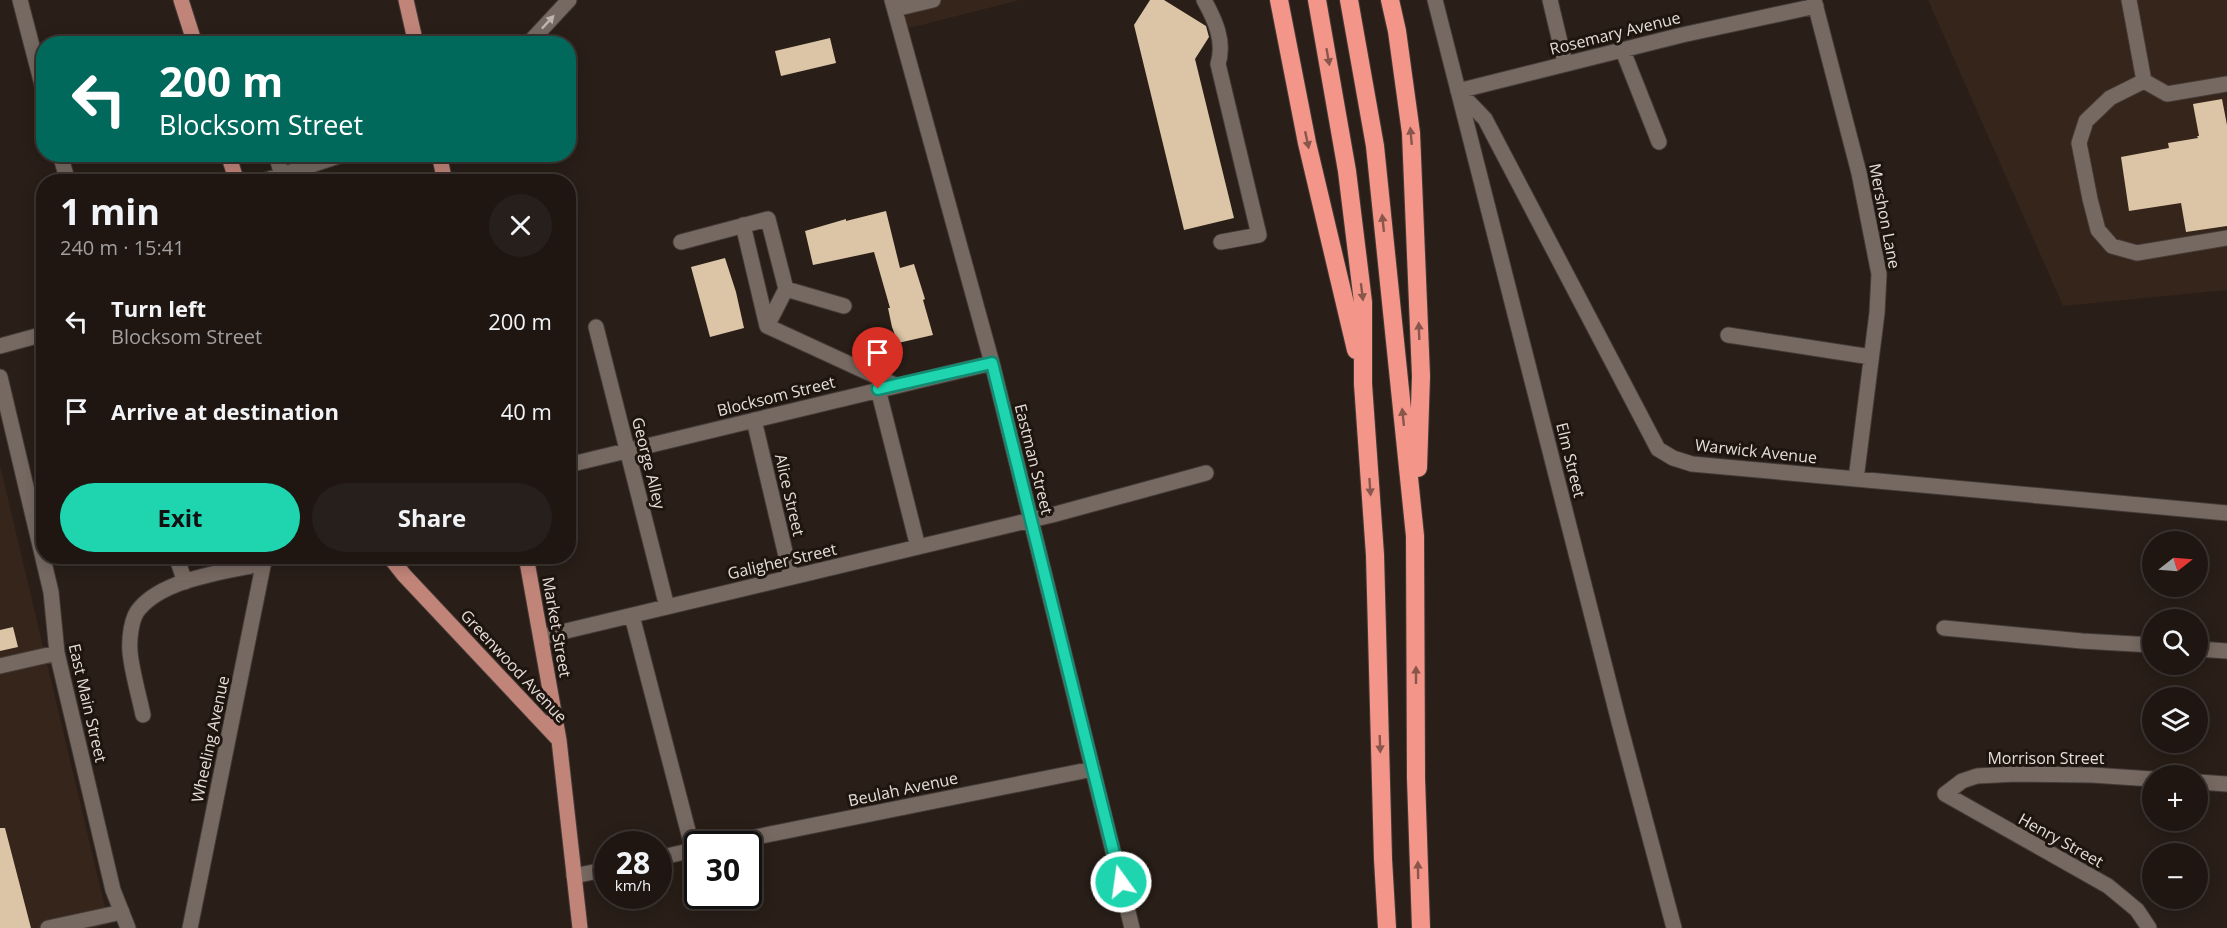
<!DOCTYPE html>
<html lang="en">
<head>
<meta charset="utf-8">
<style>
  :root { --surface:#1f1612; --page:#271f1b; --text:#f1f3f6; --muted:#a19f9f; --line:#3c3532; --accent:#1ed5b0 }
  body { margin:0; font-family:"Open Sans",sans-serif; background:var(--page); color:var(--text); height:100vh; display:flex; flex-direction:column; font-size:22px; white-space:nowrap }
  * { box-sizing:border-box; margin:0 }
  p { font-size:20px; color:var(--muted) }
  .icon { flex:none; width:33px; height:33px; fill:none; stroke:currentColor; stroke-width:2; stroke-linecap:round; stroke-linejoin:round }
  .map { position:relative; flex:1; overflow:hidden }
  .side { position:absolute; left:36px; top:174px; width:540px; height:390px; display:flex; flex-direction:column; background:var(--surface); border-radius:24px; box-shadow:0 3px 15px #0003,0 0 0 2px var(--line) }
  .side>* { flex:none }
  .guide { position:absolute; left:36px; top:36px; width:540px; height:126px; border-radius:24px; box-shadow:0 3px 15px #0003,0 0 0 2px var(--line); background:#00695c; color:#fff; overflow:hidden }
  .needle { width:39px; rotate:73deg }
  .controls { position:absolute; left:2142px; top:531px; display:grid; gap:12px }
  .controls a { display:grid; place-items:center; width:66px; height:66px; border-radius:50%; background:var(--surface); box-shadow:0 3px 15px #0003,0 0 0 2px var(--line); font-size:30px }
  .speed { position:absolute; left:594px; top:831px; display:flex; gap:12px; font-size:30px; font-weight:700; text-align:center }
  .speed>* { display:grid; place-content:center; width:78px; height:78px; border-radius:50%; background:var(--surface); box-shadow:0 3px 15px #0003,0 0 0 2px var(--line); line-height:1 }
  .speed small { font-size:15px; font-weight:400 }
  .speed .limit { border:3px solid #111; border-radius:9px; background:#fff; color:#111 }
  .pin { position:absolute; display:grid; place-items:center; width:51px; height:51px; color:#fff; margin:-62px -26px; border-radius:50% 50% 50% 0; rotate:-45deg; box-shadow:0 0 6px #0007 }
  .pin .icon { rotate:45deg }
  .me { position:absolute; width:66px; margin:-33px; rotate:346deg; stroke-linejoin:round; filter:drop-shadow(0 0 4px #0008) }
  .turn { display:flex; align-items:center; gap:21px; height:126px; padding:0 24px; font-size:27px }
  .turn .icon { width:78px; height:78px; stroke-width:2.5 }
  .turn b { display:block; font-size:42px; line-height:51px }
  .round { display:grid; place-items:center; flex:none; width:63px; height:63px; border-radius:32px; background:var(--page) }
  .headline { display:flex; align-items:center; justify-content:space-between; height:102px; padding:0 24px }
  h1 { font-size:36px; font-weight:700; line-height:45px }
  .primary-button { display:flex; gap:12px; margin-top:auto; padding:12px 24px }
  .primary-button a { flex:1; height:69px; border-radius:36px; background:var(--accent); color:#111; font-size:24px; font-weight:700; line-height:69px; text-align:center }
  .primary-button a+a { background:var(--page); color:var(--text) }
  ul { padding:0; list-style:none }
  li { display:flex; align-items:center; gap:18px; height:90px; padding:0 24px }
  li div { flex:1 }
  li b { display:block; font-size:22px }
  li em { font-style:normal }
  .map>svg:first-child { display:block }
  .built { fill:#35251b }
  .building { fill:#dbc5a6 }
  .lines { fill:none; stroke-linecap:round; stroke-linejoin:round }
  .minor-casing { stroke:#443b37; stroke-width:17 }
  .major-casing { stroke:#443b37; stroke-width:17 }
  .highway-casing { stroke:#443b37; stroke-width:20 }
  .minor { stroke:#766962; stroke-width:15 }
  .major { stroke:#c18479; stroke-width:15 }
  .highway { stroke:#f39689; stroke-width:18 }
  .oneway { fill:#beb4af }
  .oneway2 { fill:#89564c }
  .route-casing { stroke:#148a72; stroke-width:15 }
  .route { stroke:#1ed5b0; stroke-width:10 }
  .labels { text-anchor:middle; stroke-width:6; stroke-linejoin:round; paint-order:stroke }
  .street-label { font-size:16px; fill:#e4ddd8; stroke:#1f150f }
</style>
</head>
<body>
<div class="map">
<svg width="2227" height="928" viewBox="0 0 2227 928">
  <rect width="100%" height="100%" fill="#291e18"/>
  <path class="built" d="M 886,0 L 1020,0 L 894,32 Z
    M 1928,0 L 2227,0 L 2227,290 L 2063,306 Z
    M 0,465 L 109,924 L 96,928 L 0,928 Z"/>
  <path class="building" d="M 1150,0 L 1164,0 L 1206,26 L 1209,37 L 1195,59 L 1234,218 L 1184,230 L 1134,25 Z
    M 830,38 L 836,63 L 781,76 L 775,51 Z
    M 2222,99 L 2227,125 L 2227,226 L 2186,232 L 2181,203 L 2129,211 L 2121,157 L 2169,148 L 2168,143 L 2198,138 L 2197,136 L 2199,136 L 2193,104 Z
    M 886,211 L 900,268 L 914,264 L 925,299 L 923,300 L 933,335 L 898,343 L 892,327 L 888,308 L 890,308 L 874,252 L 813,265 L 805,231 L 846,219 L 846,221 Z
    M 725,258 L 736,292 L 744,328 L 710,337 L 691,267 Z
    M 13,627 L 18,647 L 0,651 L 0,630 Z
    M 0,828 L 5,828 L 31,928 L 0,928 Z"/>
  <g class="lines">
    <g class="minor-casing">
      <path id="minor" d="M 20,0 L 44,92
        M 892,0 L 992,363 L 1132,928
        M 1204,0 C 1215,20 1225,41 1218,64 L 1259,235 L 1221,242
        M 1435,0 L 1619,722 L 1674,928
        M 1550,0 L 1565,63
        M 1814,0 L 1859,173 L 1879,274 L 1877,313 L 1856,479
        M 2129,0 L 2144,81 L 2110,98 L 2086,121 L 2079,143 L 2090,199 L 2098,230 L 2112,246 L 2137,253 L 2227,238
        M 1816,6 L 1682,35 L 1458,91 L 1485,119 L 1658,449 L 1673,458 L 1692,464 L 2227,513
        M 895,9 L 933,0
        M 528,44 L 569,0
        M 1623,51 L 1659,142
        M 2144,81 L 2167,94 L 2227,84
        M 60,154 L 68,182
        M 276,154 L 282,176
        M 260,182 L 345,154
        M 743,225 L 767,326 L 895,385
        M 681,242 L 768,219 L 786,289 L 767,326
        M 786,289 L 844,306
        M 596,327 L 667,607
        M 1728,335 L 1871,357
        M 0,346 L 44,334
        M 0,377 L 51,592 L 57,653 L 113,890 L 128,928
        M 878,389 L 918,547
        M 754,420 L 791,577
        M 568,465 L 992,363
        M 176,556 L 185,582
        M 632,616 L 693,850
        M 1944,628 L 2082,641 L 2152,645
        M 541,637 L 1052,515 L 1206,473
        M 2198,649 L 2227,651
        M 0,666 L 57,653
        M 143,715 C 139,695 132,673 130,652 C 129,639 131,617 140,608 C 166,578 226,572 264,563
        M 2198,782 L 2227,784
        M 721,844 L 1093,769
        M 658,858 L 698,849
        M 574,876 L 608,869
        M 48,928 L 122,912
        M 190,928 L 265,556
        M 2149,928 L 2137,910 L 2108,886 L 1945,794 L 1962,781 L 1977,776 L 2016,774 L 2092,775 L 2152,779"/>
    </g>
    <g class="major-casing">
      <path id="major" d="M 181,0 L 195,44
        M 406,0 L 416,44
        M 228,154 L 237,182
        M 439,154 L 445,182
        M 389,556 L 404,575 L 559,740
        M 526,556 L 559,740 L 580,928"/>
    </g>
    <g class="highway-casing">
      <path id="highway" d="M 1279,0 L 1307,143 L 1356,350
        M 1317,0 L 1347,171 L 1363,302 L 1363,384 L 1375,555 L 1383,859 L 1387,928
        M 1349,0 L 1375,146 L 1415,536 L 1416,778 L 1421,928
        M 1390,0 L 1397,31 L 1411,133 L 1421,376 L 1418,468"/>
    </g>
    <use href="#minor" class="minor"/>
    <use href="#major" class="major"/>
    <use href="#highway" class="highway"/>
  </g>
  <defs><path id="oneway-solid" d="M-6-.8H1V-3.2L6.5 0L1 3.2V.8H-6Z" transform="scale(1.5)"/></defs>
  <use class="oneway" href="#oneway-solid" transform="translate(548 22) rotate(-47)"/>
  <g class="oneway2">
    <use href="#oneway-solid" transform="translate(1328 57) rotate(80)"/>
    <use href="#oneway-solid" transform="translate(1411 136) rotate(-95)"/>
    <use href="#oneway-solid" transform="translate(1307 140) rotate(78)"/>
    <use href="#oneway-solid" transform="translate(1383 223) rotate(-96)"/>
    <use href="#oneway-solid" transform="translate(1362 292) rotate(83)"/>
    <use href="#oneway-solid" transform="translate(1419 331) rotate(-92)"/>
    <use href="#oneway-solid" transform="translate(1403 417) rotate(-96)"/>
    <use href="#oneway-solid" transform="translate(1370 487) rotate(86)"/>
    <use href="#oneway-solid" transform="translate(1416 675) rotate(-90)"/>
    <use href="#oneway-solid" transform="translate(1380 744) rotate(88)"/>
    <use href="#oneway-solid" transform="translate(1418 870) rotate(-91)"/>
  </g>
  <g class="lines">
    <g class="route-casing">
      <path id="route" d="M 878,389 L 992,363 L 1121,882"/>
    </g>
    <use href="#route" class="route"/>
  </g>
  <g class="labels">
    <g class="street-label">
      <text transform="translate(1615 33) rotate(-14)" y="6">Rosemary Avenue</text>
      <text transform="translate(1885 216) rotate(79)" y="6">Mershon Lane</text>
      <text transform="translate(776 396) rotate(-14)" y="6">Blocksom Street</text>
      <text transform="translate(1756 451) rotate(6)" y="6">Warwick Avenue</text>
      <text transform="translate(1034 459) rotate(76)" y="6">Eastman Street</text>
      <text transform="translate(1571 460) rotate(76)" y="6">Elm Street</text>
      <text transform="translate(649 463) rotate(76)" y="6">George Alley</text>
      <text transform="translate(790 495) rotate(77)" y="6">Alice Street</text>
      <text transform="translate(782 561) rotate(-13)" y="6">Galigher Street</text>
      <text transform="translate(557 627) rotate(80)" y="6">Market Street</text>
      <text transform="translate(514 666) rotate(47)" y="6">Greenwood Avenue</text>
      <text transform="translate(88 703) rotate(77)" y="6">East Main Street</text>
      <text transform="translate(210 739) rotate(-78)" y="6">Wheeling Avenue</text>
      <text x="2046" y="764">Morrison Street</text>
      <text transform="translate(903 789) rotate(-12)" y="6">Beulah Avenue</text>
      <text transform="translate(2061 840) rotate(29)" y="6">Henry Street</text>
    </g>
  </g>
</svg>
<div class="controls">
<a><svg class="needle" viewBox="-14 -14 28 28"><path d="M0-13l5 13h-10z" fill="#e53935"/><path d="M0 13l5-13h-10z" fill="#a19f9f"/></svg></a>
<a><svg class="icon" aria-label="search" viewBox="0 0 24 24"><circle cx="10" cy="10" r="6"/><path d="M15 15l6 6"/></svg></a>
<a><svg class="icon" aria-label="layers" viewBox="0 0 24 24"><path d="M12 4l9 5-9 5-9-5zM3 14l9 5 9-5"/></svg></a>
<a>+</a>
<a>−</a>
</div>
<div class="speed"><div>28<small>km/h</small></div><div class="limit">30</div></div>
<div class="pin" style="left:878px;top:389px;background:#d93025"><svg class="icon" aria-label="arrive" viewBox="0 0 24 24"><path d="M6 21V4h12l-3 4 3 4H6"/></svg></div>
<svg class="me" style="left:1121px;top:882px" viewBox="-20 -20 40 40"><circle r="17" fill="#1ed5b0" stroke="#fff" stroke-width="3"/><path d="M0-11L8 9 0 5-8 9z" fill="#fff"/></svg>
<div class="guide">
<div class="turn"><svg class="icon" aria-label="left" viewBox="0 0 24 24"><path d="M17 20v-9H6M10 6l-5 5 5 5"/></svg><div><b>200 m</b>Blocksom Street</div></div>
</div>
<section class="side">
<div class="headline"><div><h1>1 min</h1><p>240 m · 15:41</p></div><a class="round"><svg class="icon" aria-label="close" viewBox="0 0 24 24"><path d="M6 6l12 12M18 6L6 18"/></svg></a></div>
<ul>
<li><svg class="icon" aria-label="left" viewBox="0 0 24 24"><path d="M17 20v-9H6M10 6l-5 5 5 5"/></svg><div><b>Turn left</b><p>Blocksom Street</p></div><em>200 m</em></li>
<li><svg class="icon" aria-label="arrive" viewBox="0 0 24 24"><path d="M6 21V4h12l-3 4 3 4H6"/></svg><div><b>Arrive at destination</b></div><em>40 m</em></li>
</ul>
<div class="primary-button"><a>Exit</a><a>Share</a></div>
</section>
</div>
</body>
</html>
